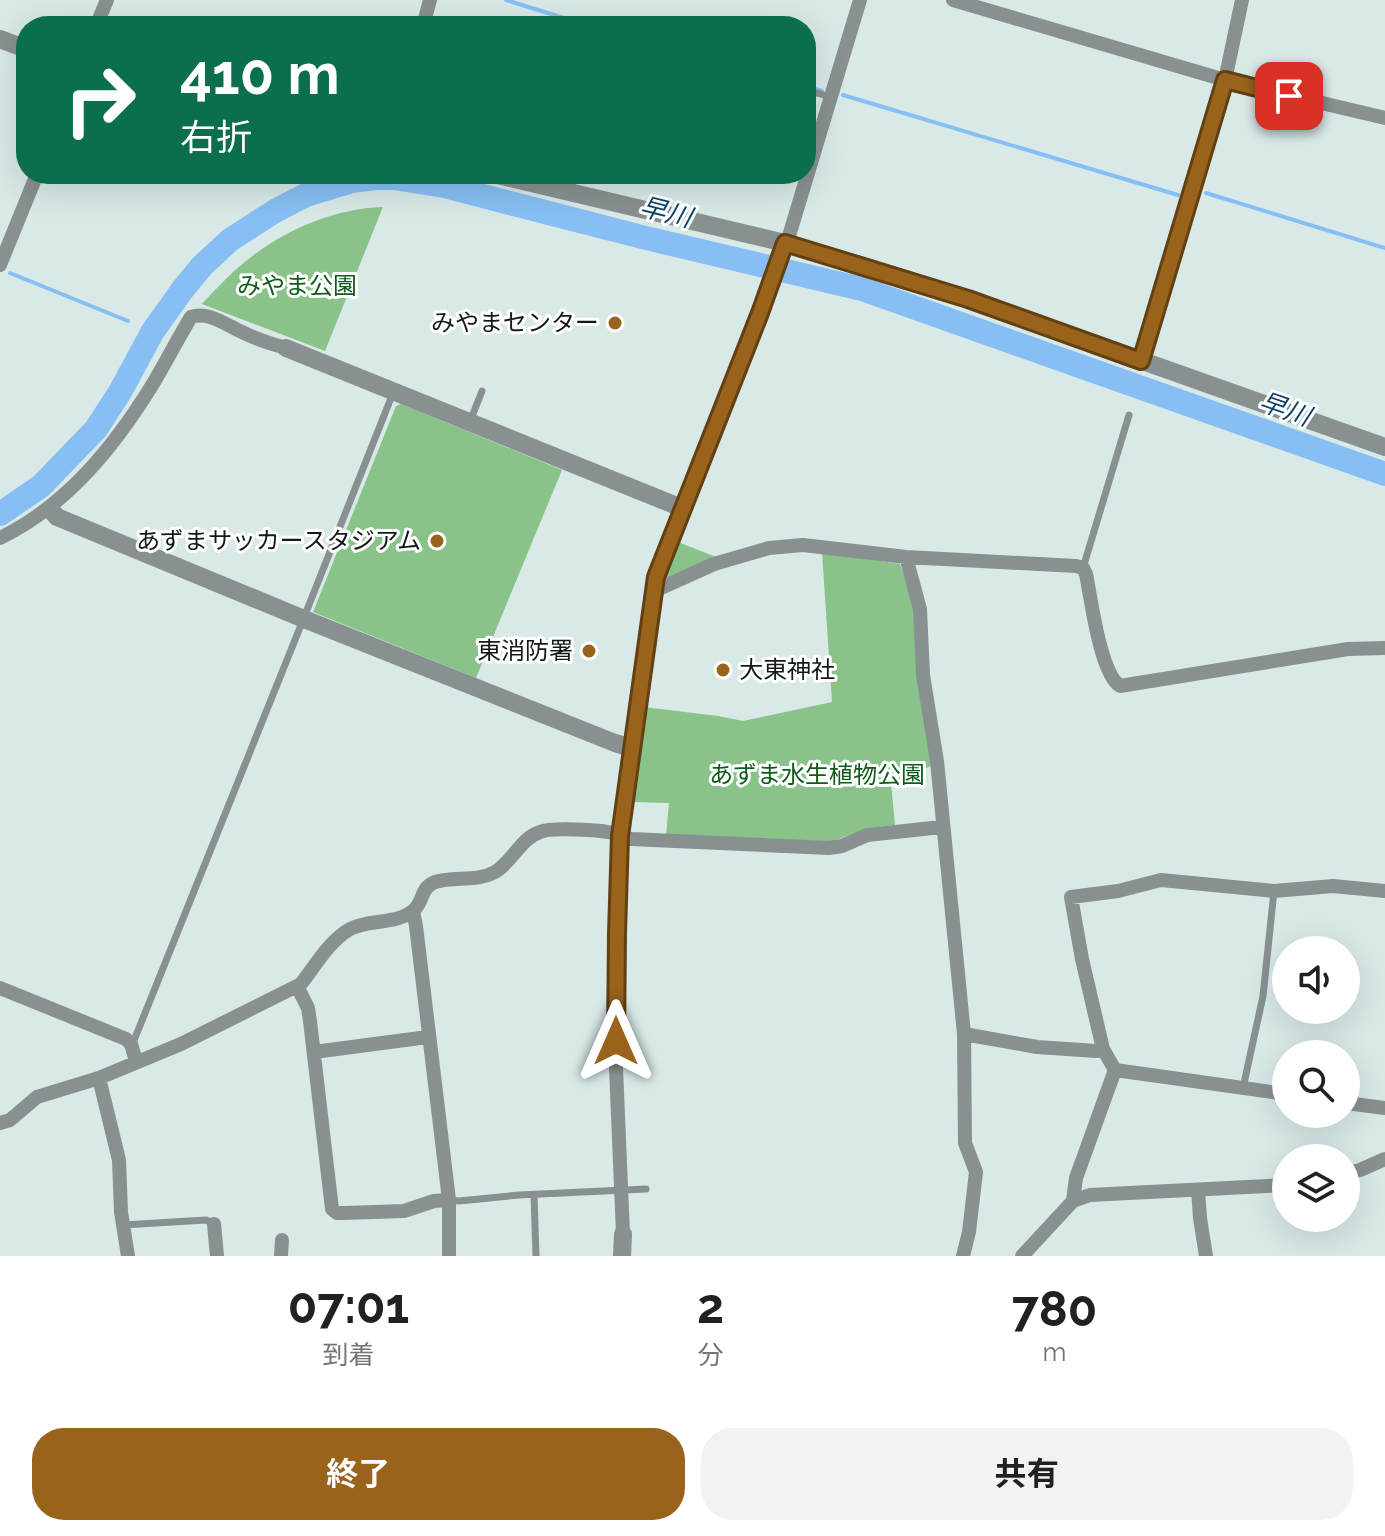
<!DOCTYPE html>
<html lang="ja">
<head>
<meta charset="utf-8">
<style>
  :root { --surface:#fff; --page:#f2f2f2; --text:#202124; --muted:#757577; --accent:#99631c }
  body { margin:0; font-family:Raleway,"Noto Sans JP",sans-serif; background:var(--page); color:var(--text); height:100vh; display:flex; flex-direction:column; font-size:30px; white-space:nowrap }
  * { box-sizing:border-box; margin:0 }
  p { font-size:26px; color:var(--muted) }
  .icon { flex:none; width:44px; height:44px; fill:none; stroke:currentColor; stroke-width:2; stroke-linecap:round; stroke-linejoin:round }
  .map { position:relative; height:1256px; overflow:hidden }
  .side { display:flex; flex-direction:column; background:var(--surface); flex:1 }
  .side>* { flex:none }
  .banner { position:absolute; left:16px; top:16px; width:800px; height:168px; border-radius:32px; box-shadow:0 8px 32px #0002; background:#0b6e4f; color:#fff; overflow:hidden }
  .buttons { position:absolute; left:1272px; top:936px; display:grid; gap:16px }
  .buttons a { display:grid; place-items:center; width:88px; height:88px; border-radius:50%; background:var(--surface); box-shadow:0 8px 32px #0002; font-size:40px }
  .pin { position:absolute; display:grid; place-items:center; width:68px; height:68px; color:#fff; margin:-34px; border-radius:16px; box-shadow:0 4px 12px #0006 }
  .me { position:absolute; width:88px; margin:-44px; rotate:0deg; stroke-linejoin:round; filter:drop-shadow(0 0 6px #0008) }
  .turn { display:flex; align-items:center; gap:28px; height:168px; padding:0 32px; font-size:36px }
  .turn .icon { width:104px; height:104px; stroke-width:2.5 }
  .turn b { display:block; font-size:56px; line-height:68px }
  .eta { display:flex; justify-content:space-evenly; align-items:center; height:136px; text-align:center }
  .eta b { font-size:48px; font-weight:700; line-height:56px }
  .primary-button { display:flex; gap:16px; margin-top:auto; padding:16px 32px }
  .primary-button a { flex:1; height:92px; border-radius:32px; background:var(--accent); color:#fff; font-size:32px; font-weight:700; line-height:92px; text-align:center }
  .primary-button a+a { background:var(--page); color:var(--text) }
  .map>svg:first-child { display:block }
  .green { fill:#89c38a }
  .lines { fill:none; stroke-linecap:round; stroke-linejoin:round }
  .stream { stroke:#87bff4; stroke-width:4 }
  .river { stroke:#87bff4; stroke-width:24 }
  .service { stroke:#899092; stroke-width:7 }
  .minor { stroke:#899092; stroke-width:14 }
  .tertiary { stroke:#899092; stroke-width:18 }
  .route-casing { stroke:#634012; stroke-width:20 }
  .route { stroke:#99631c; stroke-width:14 }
  .poi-dot { fill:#99631c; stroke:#fff; stroke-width:3 }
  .labels { text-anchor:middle; stroke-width:6; stroke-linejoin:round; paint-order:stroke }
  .park-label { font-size:24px; fill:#105a1b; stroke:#fff }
  .poi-label { font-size:24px; fill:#131919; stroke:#fff; text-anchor:end }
  .water-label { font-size:26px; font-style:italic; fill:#0d436c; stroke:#fff }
</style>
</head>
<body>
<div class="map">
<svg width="1385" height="1256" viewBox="0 0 1385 1256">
  <rect width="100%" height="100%" fill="#d8e9e8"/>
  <path class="green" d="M 383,207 L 325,351 L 202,304 C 207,298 213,292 219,286 C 261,241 322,209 383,207 Z
    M 401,404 L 562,470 L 476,678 L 313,612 L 396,406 Z
    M 678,542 L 716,557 L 666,581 L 664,577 Z
    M 822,552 L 900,564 L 916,612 L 931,766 L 891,783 L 895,825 L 868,828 L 828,843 L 666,836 L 669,803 L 632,802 L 644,707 L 718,716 L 743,721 L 832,702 Z"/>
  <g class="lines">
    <path class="stream" d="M 506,0 L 590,26
      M 806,86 L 822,91
      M 843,95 L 1178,195
      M 1206,193 L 1385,248
      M 10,273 L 128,321
      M 143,328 L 153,331"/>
    <path class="river" d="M 0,514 L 41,486 L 96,429 L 120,392 L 153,331 L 183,289 L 202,266 L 230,240 L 275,211 L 306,195 L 352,181 L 375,178 L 394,178 L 444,186 L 642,237 L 862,289 L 1385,474"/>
    <path class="service" d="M 806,90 L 831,97
      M 471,419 L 482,391
      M 1083,568 L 1129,415
      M 131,1044 L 135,1038 L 299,630 L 393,393
      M 1243,1088 L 1263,996 L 1274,891
      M 534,1194 L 536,1256
      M 449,1200 L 459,1201 L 519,1195 L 646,1189
      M 123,1225 L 206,1220 L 214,1224"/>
    <path class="minor" d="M 953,0 L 1225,80 L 1385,118
      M 96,26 L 107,0
      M 423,26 L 430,0
      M 785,243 L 789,236 L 860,0
      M 0,265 L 37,174
      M 1141,361 L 1225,80 L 1242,0
      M 0,538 C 66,506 113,448 151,387 C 165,364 177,340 191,317 C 209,311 226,325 242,332 C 256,339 271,344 286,348
      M 906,557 L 920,609 L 923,675 L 937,761 L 964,1034 L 965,1143 L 976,1172 L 969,1232 L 963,1256
      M 654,590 L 663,587 L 714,564 L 769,548 L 803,545 L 906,557 L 1076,566 L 1083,568 L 1086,574 C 1091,598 1100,673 1120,686 L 1348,649 L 1385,648
      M 413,911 L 416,926 L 449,1200 L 449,1256
      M 617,934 L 616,1068 L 623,1234
      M 297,986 L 308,1008 L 310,1021 L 332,1209 L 337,1213 L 344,1213 L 404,1211 L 434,1201 L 449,1200
      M 0,988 L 126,1039 L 131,1044 L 136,1061
      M 964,1034 L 1037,1047 L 1096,1051 L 1103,1049
      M 314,1052 L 428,1037
      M 1115,1070 L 1286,1094
      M 99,1078 L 119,1160 L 121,1212 L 128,1256
      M 1346,1103 L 1385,1108
      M 0,1123 L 10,1120 L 37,1097 L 99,1078 L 181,1044 L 301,984 C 315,966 329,941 350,929 C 368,919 397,925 414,910 C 424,901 420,888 435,882 C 454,876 477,882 495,872 C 512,862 521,838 540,832 C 552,827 601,830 613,833 C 619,835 625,838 631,839 L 829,848 L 842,846 L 867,835 L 942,827
      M 1346,1173 L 1360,1170 L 1385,1159
      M 1198,1190 L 1200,1218 L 1206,1256
      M 1073,1201 L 1076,1178 L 1115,1070 L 1103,1049 L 1082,959 L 1071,897 L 1118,891 L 1161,880 L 1274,891 L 1333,886 L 1385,891
      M 214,1224 L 217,1256
      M 281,1256 L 282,1240
      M 1022,1256 L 1073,1201 L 1090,1195 L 1286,1185"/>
    <path class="tertiary" d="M 0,39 L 26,49
      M 493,174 L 785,243 L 877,270 L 968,299 L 1385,447
      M 286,348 L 682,508
      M 50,509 L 57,517 L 304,619 L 615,743 L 632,748
      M 617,934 L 620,836 L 656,577 L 760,313 L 785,243
      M 622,1256 L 623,1234"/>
  </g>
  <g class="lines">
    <g class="route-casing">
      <path id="route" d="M 616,1041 L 617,934 L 620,836 L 656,577 L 760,313 L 785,243 L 968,299 L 1141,361 L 1225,80 L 1289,96"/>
    </g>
    <use href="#route" class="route"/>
  </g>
  <g class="poi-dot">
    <circle cx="615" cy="323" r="8"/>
    <circle cx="437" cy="541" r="8"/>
    <circle cx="589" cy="651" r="8"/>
    <circle cx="723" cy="670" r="8"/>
  </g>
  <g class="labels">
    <g class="park-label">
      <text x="297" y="294">みやま公園</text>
      <text x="817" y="783">あずま水生植物公園</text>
    </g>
    <g class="poi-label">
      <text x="599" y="331">みやまセンター</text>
      <text x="421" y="549">あずまサッカースタジアム</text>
      <text x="573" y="659">東消防署</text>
      <text x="739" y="678" text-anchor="start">大東神社</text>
    </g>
    <g class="water-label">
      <text transform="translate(666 212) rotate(14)" y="9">早川</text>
      <text transform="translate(1285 409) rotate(19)" y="9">早川</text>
    </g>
  </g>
</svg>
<div class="buttons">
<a><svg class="icon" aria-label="sound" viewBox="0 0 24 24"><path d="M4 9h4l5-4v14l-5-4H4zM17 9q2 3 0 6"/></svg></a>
<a><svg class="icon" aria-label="search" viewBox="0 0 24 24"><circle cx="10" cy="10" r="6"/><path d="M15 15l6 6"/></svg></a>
<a><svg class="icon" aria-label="layers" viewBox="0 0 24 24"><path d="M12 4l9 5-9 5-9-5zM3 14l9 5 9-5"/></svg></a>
</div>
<div class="pin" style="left:1289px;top:96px;background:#d93025"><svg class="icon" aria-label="arrive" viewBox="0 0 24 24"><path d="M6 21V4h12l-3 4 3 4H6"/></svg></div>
<svg class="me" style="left:616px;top:1041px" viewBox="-20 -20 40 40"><path d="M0-17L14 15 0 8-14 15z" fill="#99631c" stroke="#fff" stroke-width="4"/></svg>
<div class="banner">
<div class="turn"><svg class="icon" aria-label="right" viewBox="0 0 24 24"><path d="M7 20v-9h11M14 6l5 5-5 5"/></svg><div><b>410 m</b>右折</div></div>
</div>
</div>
<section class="side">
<div class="eta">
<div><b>07:01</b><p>到着</p></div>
<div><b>2</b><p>分</p></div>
<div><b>780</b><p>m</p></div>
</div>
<div class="primary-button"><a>終了</a><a>共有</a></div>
</section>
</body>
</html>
